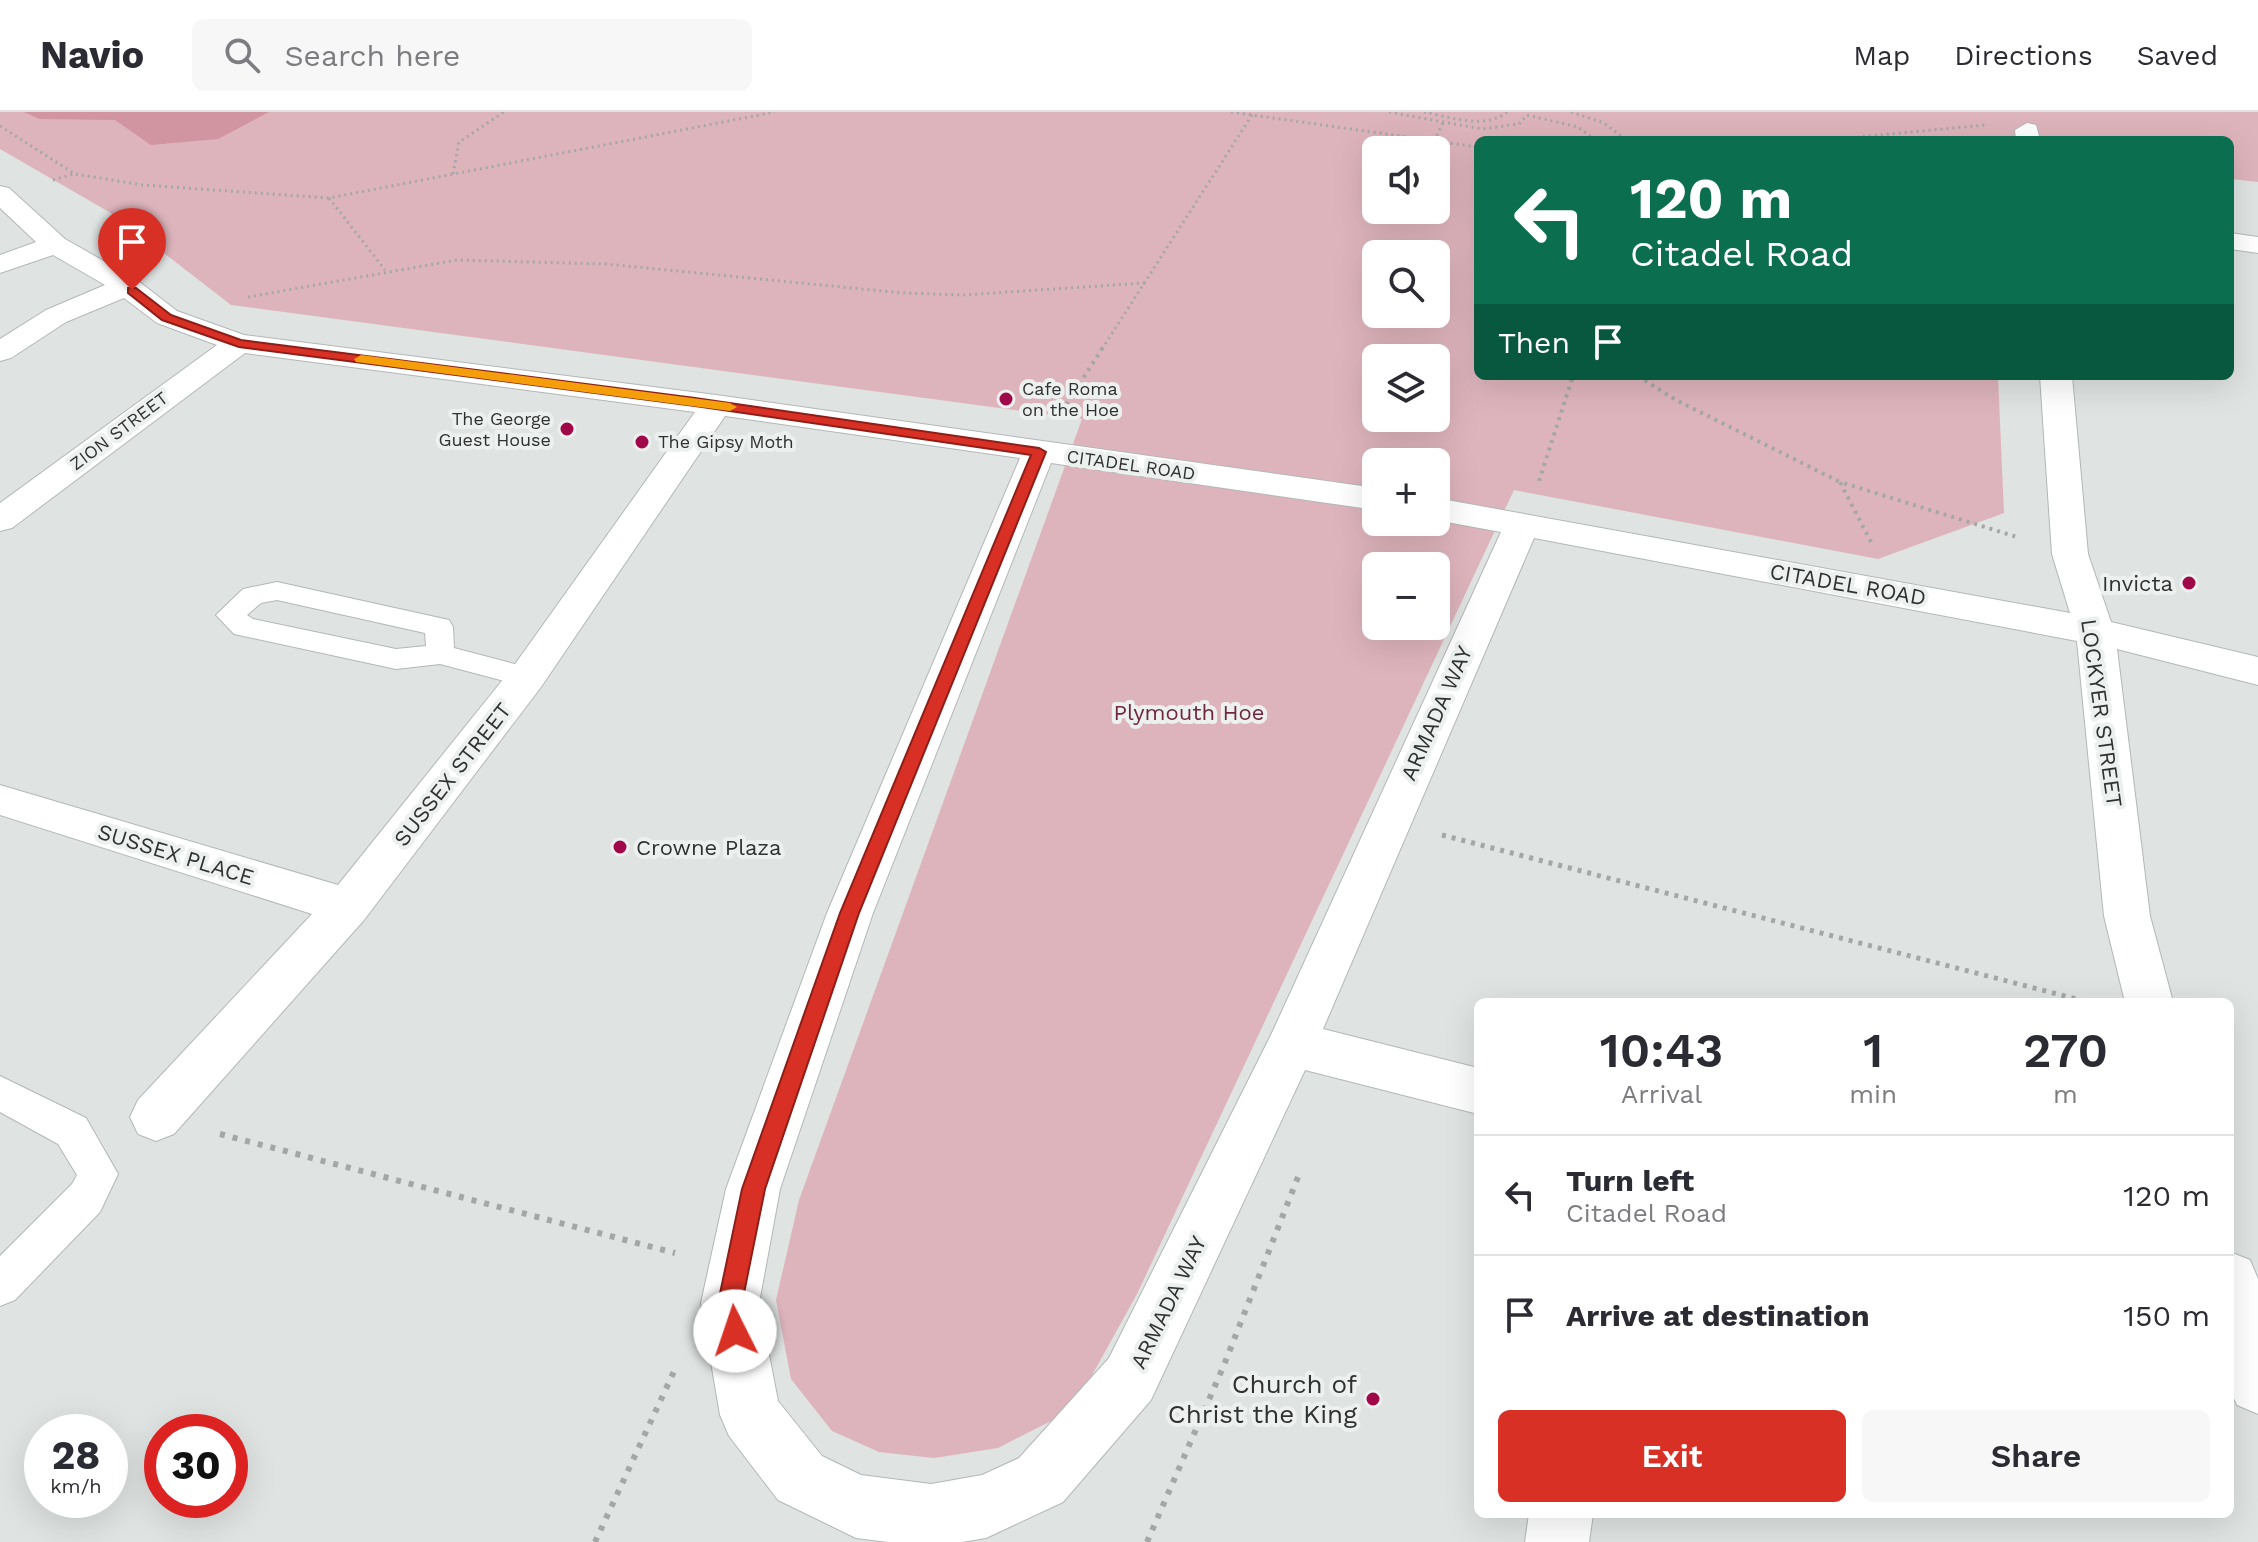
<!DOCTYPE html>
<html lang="en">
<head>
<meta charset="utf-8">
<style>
  :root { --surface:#fff; --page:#f7f7f7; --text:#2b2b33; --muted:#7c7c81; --line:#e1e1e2; --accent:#d93025 }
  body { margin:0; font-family:"Work Sans",sans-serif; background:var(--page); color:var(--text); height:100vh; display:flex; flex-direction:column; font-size:30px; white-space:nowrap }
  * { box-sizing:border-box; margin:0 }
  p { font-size:26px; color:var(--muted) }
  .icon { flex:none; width:44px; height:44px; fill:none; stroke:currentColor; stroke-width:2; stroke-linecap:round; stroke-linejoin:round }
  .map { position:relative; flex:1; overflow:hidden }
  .panel { position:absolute; left:1474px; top:886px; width:760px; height:520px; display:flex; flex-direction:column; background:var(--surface); border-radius:12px; box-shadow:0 8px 32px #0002 }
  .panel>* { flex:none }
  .banner { position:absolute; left:1474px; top:24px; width:760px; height:244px; border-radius:12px; box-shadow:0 8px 32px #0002; background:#0b6e4f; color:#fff; overflow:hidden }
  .fabs { position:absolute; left:1362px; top:24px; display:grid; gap:16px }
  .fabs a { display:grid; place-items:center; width:88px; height:88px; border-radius:12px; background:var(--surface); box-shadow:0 8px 32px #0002; font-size:40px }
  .speed { position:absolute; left:24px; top:1302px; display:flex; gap:16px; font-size:40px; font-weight:700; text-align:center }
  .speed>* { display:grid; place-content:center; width:104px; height:104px; border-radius:50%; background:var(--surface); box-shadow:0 8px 32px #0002; line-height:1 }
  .speed small { font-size:20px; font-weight:400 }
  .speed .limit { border:12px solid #d22; background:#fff; color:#111 }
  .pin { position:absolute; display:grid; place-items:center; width:68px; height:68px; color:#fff; margin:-82px -34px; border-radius:50% 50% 50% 0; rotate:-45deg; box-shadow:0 0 8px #0007 }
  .pin .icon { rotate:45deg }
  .me { position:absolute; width:88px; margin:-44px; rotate:356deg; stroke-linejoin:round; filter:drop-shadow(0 0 6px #0008) }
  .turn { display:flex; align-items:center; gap:28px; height:168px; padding:0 24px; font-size:36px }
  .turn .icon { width:104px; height:104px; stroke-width:2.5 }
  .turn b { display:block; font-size:56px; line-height:68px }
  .then { display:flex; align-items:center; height:76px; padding:0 24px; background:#0003; gap:16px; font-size:30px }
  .eta { display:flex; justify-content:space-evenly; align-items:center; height:136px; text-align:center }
  .eta b { font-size:48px; font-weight:600; line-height:56px }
  .primary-button { display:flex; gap:16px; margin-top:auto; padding:16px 24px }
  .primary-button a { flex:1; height:92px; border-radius:12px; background:var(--accent); color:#fff; font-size:32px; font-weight:600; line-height:92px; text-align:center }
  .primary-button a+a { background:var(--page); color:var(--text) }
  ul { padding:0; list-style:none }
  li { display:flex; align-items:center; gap:24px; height:120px; padding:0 24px; border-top:2px solid var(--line) }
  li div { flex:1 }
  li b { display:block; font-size:30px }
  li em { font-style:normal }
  header { display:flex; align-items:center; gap:48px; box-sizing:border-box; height:112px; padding:0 40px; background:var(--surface); border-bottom:2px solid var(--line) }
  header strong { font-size:38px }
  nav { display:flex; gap:44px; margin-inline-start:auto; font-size:28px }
  .search { width:560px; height:72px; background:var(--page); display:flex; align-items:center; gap:20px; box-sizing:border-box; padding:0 28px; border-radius:12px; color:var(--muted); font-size:30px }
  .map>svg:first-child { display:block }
  .green { fill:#deb4bc; fill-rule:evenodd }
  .forest { fill:#d194a1 }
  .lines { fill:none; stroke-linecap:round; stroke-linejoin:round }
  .lane-casing { stroke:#b3b7b7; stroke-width:2 }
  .street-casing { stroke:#b3b7b7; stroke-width:2 }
  .path-far3 { stroke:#a4a7a6; stroke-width:3; stroke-dasharray:2 4; stroke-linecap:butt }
  .path-far2 { stroke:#a4a7a6; stroke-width:4; stroke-dasharray:3 5; stroke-linecap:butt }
  .path-far1 { stroke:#a4a7a6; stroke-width:5; stroke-dasharray:4 6; stroke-linecap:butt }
  .path { stroke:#a4a7a6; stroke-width:6; stroke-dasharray:5 8; stroke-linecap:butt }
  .lane { fill:#fff; fill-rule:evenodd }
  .street { fill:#fff; fill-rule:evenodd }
  .route { fill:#d93025; stroke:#8d1f18; stroke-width:2 }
  .slow { fill:#f59e0b }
  .poi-dot { fill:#a1084a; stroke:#ecf0ef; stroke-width:3 }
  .labels { text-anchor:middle; stroke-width:8; stroke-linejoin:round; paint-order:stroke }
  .far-poi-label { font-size:18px; fill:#303231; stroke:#ecf0ef; text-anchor:start }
  .far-street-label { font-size:18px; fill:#303231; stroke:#ecf0ef }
  .poi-label { font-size:22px; fill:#303231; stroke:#ecf0ef; text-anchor:end }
  .street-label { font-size:22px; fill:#303231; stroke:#ecf0ef }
  .park-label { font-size:22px; fill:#70263c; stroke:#ecf0ef }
  .near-poi-label { font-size:26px; fill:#303231; stroke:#ecf0ef; text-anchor:end }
</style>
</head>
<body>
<header>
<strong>Navio</strong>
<div class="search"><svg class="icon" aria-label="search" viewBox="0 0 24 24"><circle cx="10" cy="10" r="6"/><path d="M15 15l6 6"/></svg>Search here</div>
<nav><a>Map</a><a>Directions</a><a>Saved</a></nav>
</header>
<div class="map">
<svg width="2258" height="1430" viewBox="0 0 2258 1430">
  <rect width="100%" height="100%" fill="#dfe3e2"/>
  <path class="green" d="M 0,0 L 2258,0 L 2258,70 L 2230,67 L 2230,28 L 1478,28 L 1478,264 L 1998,264 L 2004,401 L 1878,447 L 1514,378 L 1137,1182 L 1091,1265 L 1059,1305 L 998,1336 L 934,1346 L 879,1340 L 832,1319 L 791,1267 L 776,1188 L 799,1088 L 1082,307 L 231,193 L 116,104 L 0,37 ZM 1376,38 L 1436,38 L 1436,98 L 1376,98 ZM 1376,142 L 1436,142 L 1436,202 L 1376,202 ZM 1376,246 L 1436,246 L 1436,306 L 1376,306 ZM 1376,350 L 1436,350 L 1436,410 L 1376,410 ZM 1376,454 L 1436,454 L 1436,514 L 1376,514 Z"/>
  <path class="forest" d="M 24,0 L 269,0 L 218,27 L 151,33 L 115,8 L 39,7 Z"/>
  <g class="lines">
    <g class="lane-casing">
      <path id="lane" d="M 277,470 L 449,508 L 453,515 L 454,536 L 537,558 L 541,565 L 537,572 L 527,575 L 440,552 L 396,557 L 234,522 L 216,503 L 243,477 ZM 277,488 L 425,521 L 426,534 L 396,537 L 253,507 L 247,503 L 261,491 Z
        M 0,964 L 86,1006 L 118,1062 L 100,1100 L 15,1188 L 0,1194 L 0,1144 L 72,1072 L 77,1063 L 58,1032 L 0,1000 Z"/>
    </g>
    <g class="street-casing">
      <path id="street" d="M 2027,11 L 2036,13 L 2040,28 L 2016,28 L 2015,18 Z
        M 0,74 L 9,76 L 65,127 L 137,168 L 177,199 L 244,223 L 716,283 L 1376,376 L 1376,398 L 1051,351 L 873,801 L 780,1077 L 759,1191 L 778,1289 L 822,1344 L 861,1363 L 931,1372 L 982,1363 L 1019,1346 L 1109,1246 L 1271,923 L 1501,420 L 1436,408 L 1436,386 L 2070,501 L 2052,442 L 2040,264 L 2072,264 L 2088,442 L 2111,510 L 2258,545 L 2258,573 L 2117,537 L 2150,804 L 2173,890 L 2125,890 L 2104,804 L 2077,529 L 1534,426 L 1323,917 L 1478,956 L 1478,1002 L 1305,958 L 1151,1288 L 1063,1390 L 986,1426 L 962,1430 L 888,1430 L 856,1426 L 778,1388 L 729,1324 L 720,1303 L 701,1191 L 726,1077 L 827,801 L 1020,346 L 725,304 L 541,575 L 364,808 L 174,1022 L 156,1029 L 138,1022 L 130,1005 L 138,988 L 312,802 L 0,703 L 0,673 L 338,773 L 513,555 L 695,300 L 245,241 L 12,416 L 0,419 L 0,391 L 217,233 L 157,211 L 124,186 L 66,210 L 11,246 L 0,249 L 0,227 L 46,198 L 105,173 L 53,143 L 0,161 L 0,143 L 36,130 L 0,96 Z
        M 2230,121 L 2258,125 L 2258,141 L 2230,137 Z
        M 2230,1140 L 2250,1148 L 2258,1167 L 2258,1302 L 2237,1293 L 2230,1277 Z
        M 1529,1402 L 1593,1402 L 1589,1430 L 1525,1430 Z"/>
    </g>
    <path class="path-far3" d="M 1231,0 L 1478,35
      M 1389,0 L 1482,17 L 1519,12 L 1527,3 L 1578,15 L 1595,28
      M 1424,0 C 1450,5 1485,18 1507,0
      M 1571,0 L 1604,11 L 1626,28
      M 0,14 L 75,62 L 143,73 L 329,86 L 775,0
      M 1827,28 L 1985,13
      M 1434,29 L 1443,11
      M 453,62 L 459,30 L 504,0
      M 53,68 L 74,62
      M 329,86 L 385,158
      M 248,185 L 457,148 L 606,152 L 903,181 L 963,183 L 1145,171
      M 1102,237 L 1254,0"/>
    <path class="path-far2" d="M 1638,264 L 1676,288 L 1840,370
      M 1062,299 L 1103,235
      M 1539,369 L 1573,264
      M 1871,430 L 1840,370 L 2017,425"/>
    <path class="path-far1" d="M 1442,723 L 2088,890"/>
    <path class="path" d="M 220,1022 L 675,1141
      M 595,1430 L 676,1255
      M 1147,1430 L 1224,1253 L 1298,1065"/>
    <use href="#lane" class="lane"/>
    <use href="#street" class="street"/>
  </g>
  <path class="route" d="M 128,176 L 136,176 L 171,203 L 241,228 L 695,286 L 1039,336 L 1046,340 L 859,801 L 765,1077 L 742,1191 L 747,1219 L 744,1228 L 735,1231 L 726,1228 L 718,1191 L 742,1077 L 840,801 L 1031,343 L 695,294 L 239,235 L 162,208 L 128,181 Z"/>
  <path class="slow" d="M 361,243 L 730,291 L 737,295 L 730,299 L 356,250 L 354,247 Z"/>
  <g class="poi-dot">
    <circle cx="1006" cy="287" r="8"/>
    <circle cx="567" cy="317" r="8"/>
    <circle cx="642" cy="330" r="8"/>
    <circle cx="2189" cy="471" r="8"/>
    <circle cx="620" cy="735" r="8"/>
    <circle cx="1373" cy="1287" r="8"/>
  </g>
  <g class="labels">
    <g class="far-poi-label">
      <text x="1022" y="283">Cafe Roma<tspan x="1022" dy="21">on the Hoe</tspan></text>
      <text x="551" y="313" text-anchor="end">The George<tspan x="551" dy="21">Guest House</tspan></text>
      <text x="658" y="336">The Gipsy Moth</text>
    </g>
    <g class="far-street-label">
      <text transform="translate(119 319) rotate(-37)" y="6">ZION STREET</text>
      <text transform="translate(1131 353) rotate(8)" y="6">CITADEL ROAD</text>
    </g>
    <g class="poi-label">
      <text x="2173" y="479">Invicta</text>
      <text x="636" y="743" text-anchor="start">Crowne Plaza</text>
    </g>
    <g class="street-label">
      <text transform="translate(1848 472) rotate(10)" y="8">CITADEL ROAD</text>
      <text transform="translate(1436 601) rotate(-66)" y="8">ARMADA WAY</text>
      <text transform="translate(2102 601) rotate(82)" y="8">LOCKYER STREET</text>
      <text transform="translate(452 662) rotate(-52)" y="8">SUSSEX STREET</text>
      <text transform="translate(176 742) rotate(17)" y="8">SUSSEX PLACE</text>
      <text transform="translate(1168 1190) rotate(-64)" y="8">ARMADA WAY</text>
    </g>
    <g class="park-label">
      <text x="1189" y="608">Plymouth Hoe</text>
    </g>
    <g class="near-poi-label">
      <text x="1357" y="1281">Church of<tspan x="1357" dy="30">Christ the King</tspan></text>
    </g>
  </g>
</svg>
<div class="fabs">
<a><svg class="icon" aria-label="sound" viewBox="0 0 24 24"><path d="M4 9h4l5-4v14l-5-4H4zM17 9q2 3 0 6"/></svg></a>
<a><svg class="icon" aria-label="search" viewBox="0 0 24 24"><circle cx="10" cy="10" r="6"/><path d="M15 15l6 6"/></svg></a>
<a><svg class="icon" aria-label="layers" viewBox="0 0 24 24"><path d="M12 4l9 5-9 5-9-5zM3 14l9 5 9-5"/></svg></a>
<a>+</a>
<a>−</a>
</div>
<div class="speed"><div>28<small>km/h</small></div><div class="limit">30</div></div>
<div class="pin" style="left:132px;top:178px;background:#d93025"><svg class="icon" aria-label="arrive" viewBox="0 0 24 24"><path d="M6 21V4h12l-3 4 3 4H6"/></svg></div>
<svg class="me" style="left:735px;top:1219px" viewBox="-20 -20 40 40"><circle r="19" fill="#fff"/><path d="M0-13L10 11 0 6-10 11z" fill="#d93025"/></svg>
<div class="banner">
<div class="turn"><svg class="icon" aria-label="left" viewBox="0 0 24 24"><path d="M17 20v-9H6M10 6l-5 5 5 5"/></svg><div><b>120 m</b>Citadel Road</div></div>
<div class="then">Then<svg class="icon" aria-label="arrive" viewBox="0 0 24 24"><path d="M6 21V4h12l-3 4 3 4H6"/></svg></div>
</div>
<section class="panel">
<div class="eta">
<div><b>10:43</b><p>Arrival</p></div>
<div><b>1</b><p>min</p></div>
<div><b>270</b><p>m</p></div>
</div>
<ul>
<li><svg class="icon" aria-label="left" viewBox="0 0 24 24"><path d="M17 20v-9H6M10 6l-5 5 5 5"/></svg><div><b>Turn left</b><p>Citadel Road</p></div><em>120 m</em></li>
<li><svg class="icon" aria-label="arrive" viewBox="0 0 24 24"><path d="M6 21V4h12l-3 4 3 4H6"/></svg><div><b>Arrive at destination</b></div><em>150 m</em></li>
</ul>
<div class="primary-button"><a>Exit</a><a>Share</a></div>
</section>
</div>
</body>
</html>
